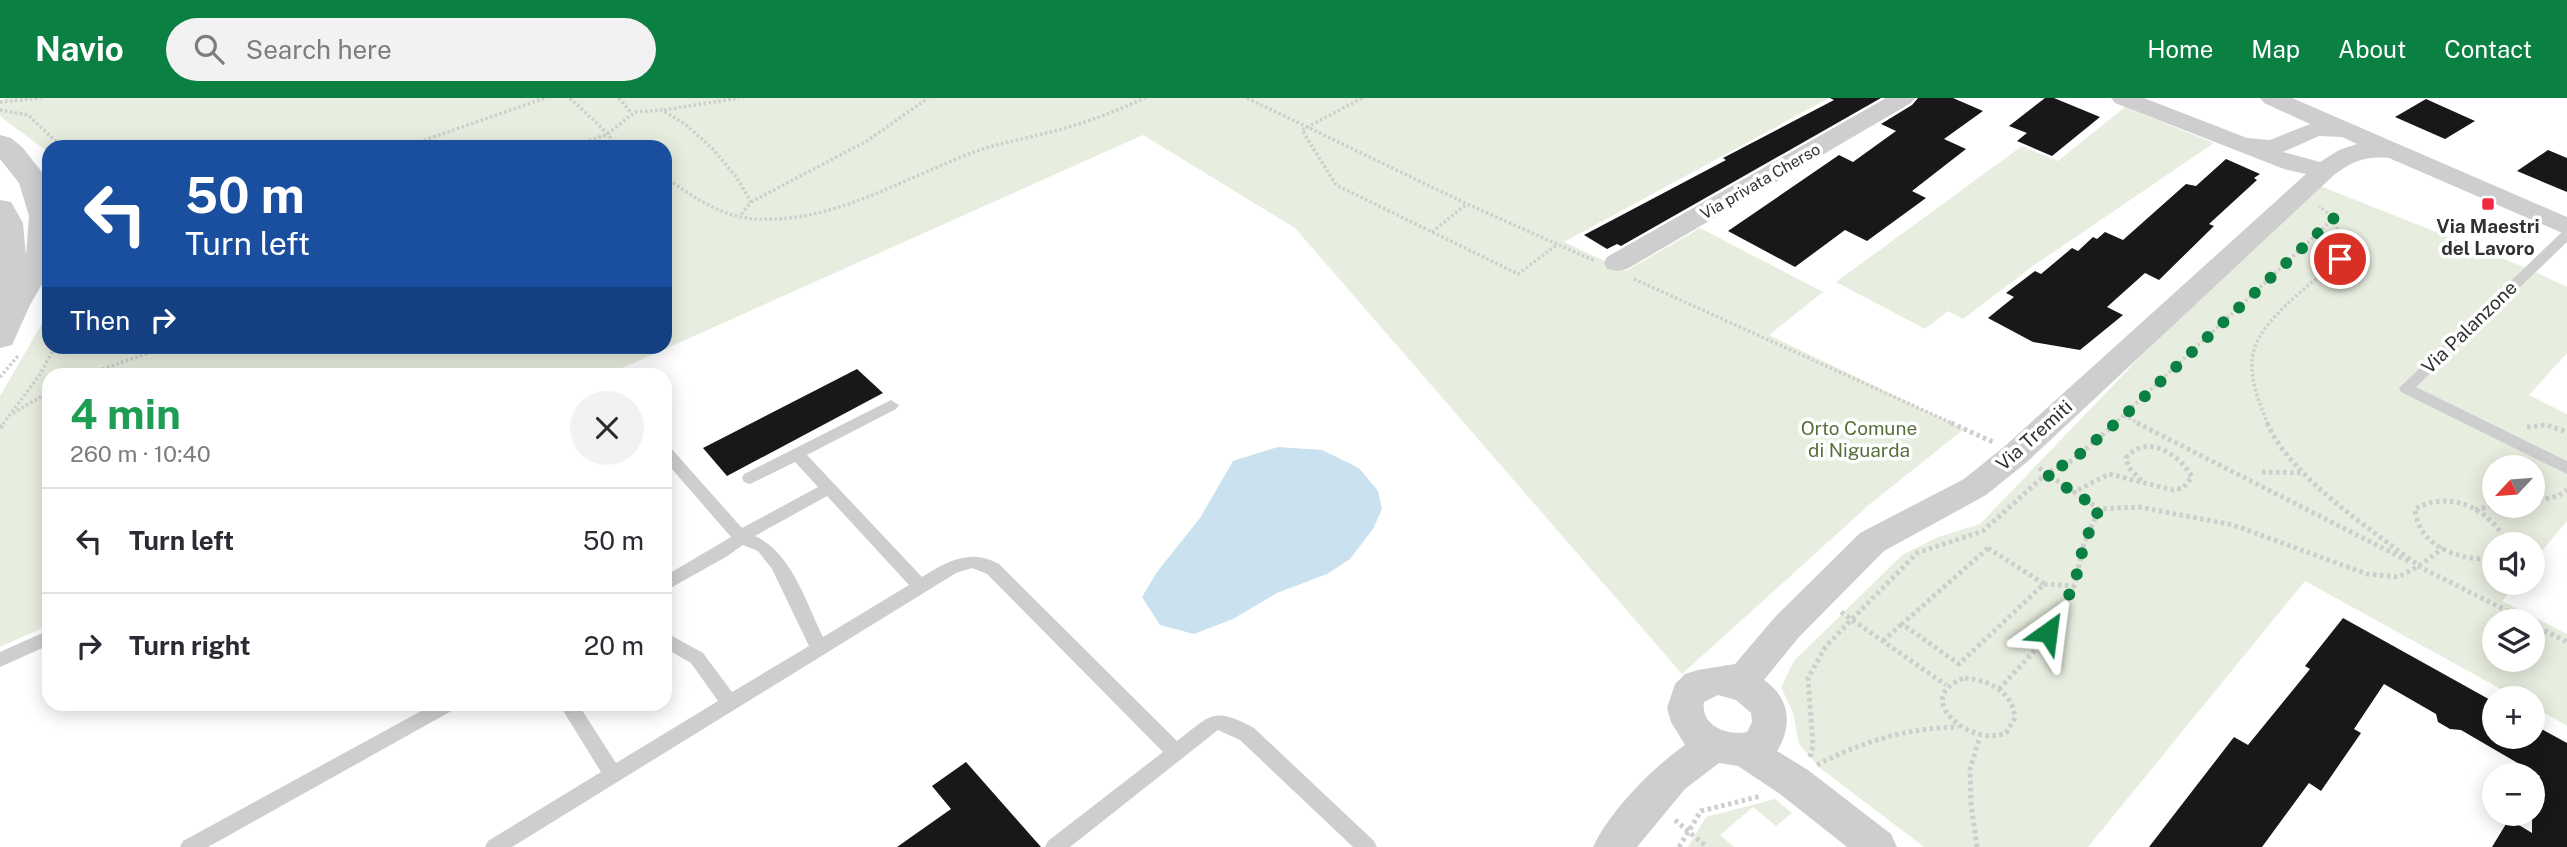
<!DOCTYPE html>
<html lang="en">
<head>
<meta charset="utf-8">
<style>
  :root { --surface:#fff; --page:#f2f2f3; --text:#2b2b33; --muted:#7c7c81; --line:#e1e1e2; --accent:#0b8043 }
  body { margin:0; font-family:"Public Sans",sans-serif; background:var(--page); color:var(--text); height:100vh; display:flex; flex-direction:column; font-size:26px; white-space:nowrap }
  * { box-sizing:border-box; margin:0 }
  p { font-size:23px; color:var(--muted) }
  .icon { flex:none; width:38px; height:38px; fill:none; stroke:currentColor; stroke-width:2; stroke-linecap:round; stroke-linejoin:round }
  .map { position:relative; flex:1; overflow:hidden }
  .sheet { position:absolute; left:42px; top:270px; width:630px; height:343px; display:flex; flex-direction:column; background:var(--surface); border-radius:21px; box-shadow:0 4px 18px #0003 }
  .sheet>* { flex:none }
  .banner { position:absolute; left:42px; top:42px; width:630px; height:214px; border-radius:21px; box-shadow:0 4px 18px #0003; background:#1a4fa0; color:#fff; overflow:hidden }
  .needle { width:46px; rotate:244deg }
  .tools { position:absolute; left:2482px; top:357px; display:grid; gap:14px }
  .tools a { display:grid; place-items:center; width:63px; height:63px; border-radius:50%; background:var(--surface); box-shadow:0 4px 18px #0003; font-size:35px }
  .pin { position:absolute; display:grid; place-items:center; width:60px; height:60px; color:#fff; margin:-30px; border:4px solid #fff; border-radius:50%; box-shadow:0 2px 7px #0007 }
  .me { position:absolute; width:77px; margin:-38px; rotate:31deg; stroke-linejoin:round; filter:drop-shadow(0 0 5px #0008) }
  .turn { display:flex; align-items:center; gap:24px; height:147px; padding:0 28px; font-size:32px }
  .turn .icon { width:91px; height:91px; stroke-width:2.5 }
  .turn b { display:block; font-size:49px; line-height:60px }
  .then { display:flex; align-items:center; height:66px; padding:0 28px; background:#0003; gap:14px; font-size:26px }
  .round { display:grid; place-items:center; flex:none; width:74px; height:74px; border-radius:37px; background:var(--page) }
  .summary { display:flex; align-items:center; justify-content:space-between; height:119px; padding:0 28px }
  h1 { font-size:42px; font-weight:700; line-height:52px; color:#1e9e55 }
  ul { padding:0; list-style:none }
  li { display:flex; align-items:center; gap:21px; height:105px; padding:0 28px; border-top:2px solid var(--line) }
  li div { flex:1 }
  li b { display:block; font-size:26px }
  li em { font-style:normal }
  header { display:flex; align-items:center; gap:42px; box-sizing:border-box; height:98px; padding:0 35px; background:var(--accent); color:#fff }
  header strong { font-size:33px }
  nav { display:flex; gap:38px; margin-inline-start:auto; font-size:24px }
  .search { width:490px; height:63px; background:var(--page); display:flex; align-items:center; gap:18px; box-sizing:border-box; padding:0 24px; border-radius:38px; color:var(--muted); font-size:26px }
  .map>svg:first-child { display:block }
  .green { fill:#e8eedf; fill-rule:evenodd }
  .water { fill:#cae2ef }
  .building { fill:#181818 }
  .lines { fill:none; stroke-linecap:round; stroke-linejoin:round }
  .path-far1 { stroke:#cecece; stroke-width:3.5; stroke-dasharray:2.5 2.5; stroke-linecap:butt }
  .path { stroke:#cecece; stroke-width:5; stroke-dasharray:3.5 3.5; stroke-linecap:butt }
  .service { fill:#cecece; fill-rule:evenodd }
  .minor { fill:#cecece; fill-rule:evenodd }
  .tertiary { fill:#cecece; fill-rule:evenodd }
  .route { stroke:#0b8043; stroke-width:12; stroke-dasharray:0 21.6 }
  .poi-dot { fill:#f02b41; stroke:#fff; stroke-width:2.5 }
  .labels { text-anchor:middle; stroke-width:7; stroke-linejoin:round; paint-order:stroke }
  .far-street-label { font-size:16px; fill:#313131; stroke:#fff }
  .poi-label { font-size:19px; font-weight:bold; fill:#313131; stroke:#fff }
  .street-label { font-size:19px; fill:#313131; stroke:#fff }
  .park-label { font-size:19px; fill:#56703b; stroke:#fff }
</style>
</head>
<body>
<header>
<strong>Navio</strong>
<div class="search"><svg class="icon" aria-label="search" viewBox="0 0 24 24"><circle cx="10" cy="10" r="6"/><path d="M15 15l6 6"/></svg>Search here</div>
<nav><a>Home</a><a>Map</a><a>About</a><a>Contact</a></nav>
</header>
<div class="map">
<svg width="2567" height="749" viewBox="0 0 2567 749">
  <rect width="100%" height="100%" fill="#fff"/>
  <path class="green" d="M 6,0 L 1829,0 L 1564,144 L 1626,173 L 1700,130 L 1823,194 L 1769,237 L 1964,331 L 1870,406 L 1682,576 L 1295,130 L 1143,37 L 609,276 L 49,276 L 49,527 L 0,549 L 0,298 L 44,222 L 49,209 L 49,248 L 665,248 L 665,49 L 49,49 L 49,64 L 45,52 L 0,18 L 0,3 Z
    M 2125,9 L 2214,45 L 2033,168 L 1963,221 L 1948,213 L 1925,231 L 1836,184 L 2022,48 L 2058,63 Z
    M 2318,87 L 2529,171 L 2567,189 L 2567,255 L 2529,297 L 2567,316 L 2567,423 L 2532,465 L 2532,446 L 2494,446 L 2494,485 L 2517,485 L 2502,503 L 2567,536 L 2567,628 L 2532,608 L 2532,600 L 2517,600 L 2305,483 L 2088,749 L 1924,749 L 1820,670 L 1799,646 L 1793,615 L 1781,589 L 1794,563 L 1902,457 L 1938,439 L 1980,426 L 2167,231 ZM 2494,369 L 2532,369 L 2532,408 L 2494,408 ZM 2494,523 L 2532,523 L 2532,562 L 2494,562 Z
    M 1775,701 L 1792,715 L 1776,728 L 1753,709 L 1720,737 L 1734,749 L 1688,749 L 1706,719 Z"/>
  <path class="water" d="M 1278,349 L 1322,352 L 1359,370 L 1378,393 L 1382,411 L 1373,431 L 1350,461 L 1327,476 L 1277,495 L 1233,521 L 1194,536 L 1160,527 L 1142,499 L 1157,474 L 1200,420 L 1233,363 Z"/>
  <path class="building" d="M 1830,0 L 1881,0 L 1621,148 L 1617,146 L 1607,151 L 1584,137 L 1726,62 L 1723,60 L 1834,2 Z
    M 1918,0 L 1953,0 L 1983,13 L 1944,41 L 1966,51 L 1912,93 L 1926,100 L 1867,143 L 1845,132 L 1795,169 L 1728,133 L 1839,57 L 1853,64 L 1896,33 L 1881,26 L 1912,7 Z
    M 2045,0 L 2054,0 L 2100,19 L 2052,58 L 2017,43 L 2027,35 L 2009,28 Z
    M 2426,1 L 2475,23 L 2445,41 L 2395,19 Z
    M 2548,52 L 2567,60 L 2567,94 L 2517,73 Z
    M 2226,61 L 2260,76 L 2254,80 L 2257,82 L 2209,126 L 2214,128 L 2159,182 L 2145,175 L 2107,209 L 2123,217 L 2080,252 L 2033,244 L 1988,220 L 2014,199 L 2006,195 L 2035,173 L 2041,176 L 2072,150 L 2078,153 L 2093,139 L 2097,141 L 2105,134 L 2123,142 L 2186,86 L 2196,88 Z
    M 857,271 L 883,295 L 727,378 L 703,350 Z
    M 2343,520 L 2494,604 L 2494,639 L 2532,639 L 2532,626 L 2567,645 L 2567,749 L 2492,749 L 2509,721 L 2532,735 L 2532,691 L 2540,678 L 2461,632 L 2450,631 L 2438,624 L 2436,616 L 2384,586 L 2354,631 L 2361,635 L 2321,693 L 2309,685 L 2262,749 L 2149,749 L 2234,639 L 2248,647 L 2310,571 L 2305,568 Z
    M 966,664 L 1041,749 L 897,749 L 951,711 L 932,688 Z"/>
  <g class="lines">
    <path class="path-far1" d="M 570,0 L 608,36 L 617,49
      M 619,0 L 631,15
      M 1247,0 L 1467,106 L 1595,163
      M 1362,0 L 1302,32 L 1336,87 L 1518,176 L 1558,146
      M 0,4 L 41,0
      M 0,12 L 28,17 L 62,49
      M 664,12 L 739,0
      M 405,49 L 545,0
      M 570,49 L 606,37 L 635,14 L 662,12 L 685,26 L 713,51 L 737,80 L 751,104 L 740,118
      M 665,79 C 692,98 721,119 756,121 C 836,126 909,76 983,51 C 1005,44 1028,40 1050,34 C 1083,26 1114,14 1145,0
      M 751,104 L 867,43 L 928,0
      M 1432,134 L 1467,106
      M 1634,181 L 1954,326
      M 88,276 L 169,248
      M 0,279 L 18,258
      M 13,315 L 49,294
      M 2124,318 L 2141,326
      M 3,326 L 41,275 L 55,248
      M 2114,326 L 2334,120
      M 2268,326 C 2259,305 2247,276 2254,252 C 2264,218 2314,184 2340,161 L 2344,152 L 2334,120 L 2319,108"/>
    <path class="path" d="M 1951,325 L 1993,344
      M 2137,325 L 2410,464
      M 2267,325 C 2291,380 2372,432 2419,468
      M 2527,329 L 2547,327 L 2567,334
      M 0,330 L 4,325
      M 2039,370 L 2099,411 L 2139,409 L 2233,427 L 2367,476 L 2398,479 L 2419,468 L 2443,450
      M 2262,374 L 2303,375
      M 2072,395 L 2109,376 L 2173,392 L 2183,390 L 2192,379 C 2180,357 2147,334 2126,360 L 2129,370 L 2142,383
      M 2532,404 L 2558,398 L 2567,392
      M 2475,412 L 2494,407
      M 1988,450 L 2044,486 L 1959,566 L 1902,526 Z
      M 2494,461 C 2460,463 2418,449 2415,411 C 2450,391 2491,411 2507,446
      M 2418,468 L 2527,523
      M 2044,486 L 2074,488
      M 1841,514 L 1946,587
      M 2532,526 L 2567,544
      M 1883,543 L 1902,526
      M 1965,580 C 1989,582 2013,594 2015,620 L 2006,635 C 1971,650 1909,599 1965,580 Z
      M 1999,591 L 2040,547 L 2056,521 L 2074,488 L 2084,446 L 2099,411
      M 1810,659 L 1813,648 L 1808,580 L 1826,548 L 1917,455 L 1983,433 L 2046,376 L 2073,362 L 2116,325
      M 1817,667 C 1863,643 1907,630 1959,629
      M 1675,722 L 1707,749
      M 1679,749 L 1701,713 L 1761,698
      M 1977,749 L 1971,706 L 1970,671 L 1980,638"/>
    <path class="service" d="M 2567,133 L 2567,144 L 2416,289 L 2567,363 L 2567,376 L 2401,294 L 2399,290 L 2562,134 Z
      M 891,302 L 899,307 L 896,311 L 807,357 L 922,479 C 948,463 970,450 999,466 L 1177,643 C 1211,617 1213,608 1254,630 L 1374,743 L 1377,749 L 1353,749 L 1240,642 L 1218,632 L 1070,749 L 1045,749 L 1048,743 L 1163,654 L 987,476 L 972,470 L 956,475 L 512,749 L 485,749 L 488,743 L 601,674 L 559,606 L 578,606 L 616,665 L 718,603 L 691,565 L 665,550 L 665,534 L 703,555 L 732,594 L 809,548 L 772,471 L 758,453 L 743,447 L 726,459 L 665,493 L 665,478 L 731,439 L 665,363 L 665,348 L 670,349 L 742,430 L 818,389 L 795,364 L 750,386 L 744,384 L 742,380 L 744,376 ZM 827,398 L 909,487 L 823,539 C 806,505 792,455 755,438 Z
      M 49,532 L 49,547 L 0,569 L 0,554 Z
      M 434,606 L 458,606 L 455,611 L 208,749 L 180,749 L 183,743 Z"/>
    <path class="minor" d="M 1886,0 L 1915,0 L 1911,5 L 1627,171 L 1617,173 L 1607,171 L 1604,165 L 1607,159 Z
      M 2111,0 L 2144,0 L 2247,40 L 2270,42 L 2310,26 L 2264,5 L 2260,0 L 2292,0 L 2567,119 L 2567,137 L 2389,60 C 2365,58 2353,63 2334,77 L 2027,364 L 1986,397 L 1884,453 L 1799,539 L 1764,582 C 1790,600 1793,627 1777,653 L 1808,672 L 1891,736 L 1897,749 L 1847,749 L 1780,696 L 1738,668 L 1719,665 L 1685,691 L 1637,749 L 1593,749 C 1610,713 1652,670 1685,647 L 1671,624 L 1667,610 L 1675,586 L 1685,576 L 1698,572 L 1735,566 L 1775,519 L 1860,435 L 1964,381 L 2005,348 L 2306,76 L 2284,71 L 2115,5 ZM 2319,38 L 2342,39 L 2357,46 L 2339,52 L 2320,64 L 2283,54 ZM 1718,597 L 1736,602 L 1751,615 L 1752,624 L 1747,634 C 1728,638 1700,628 1704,604 Z"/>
    <path class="tertiary" d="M 0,37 L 11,40 L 22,49 L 49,83 L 49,174 L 30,207 L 12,247 L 0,250 L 0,102 L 11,104 L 23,125 L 26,158 L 29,118 L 19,85 L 0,61 Z"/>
  </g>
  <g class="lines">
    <path class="route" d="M 2048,534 L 2074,488 L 2084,446 L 2099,411 L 2046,376 L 2073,362 L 2124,318 L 2334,120 L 2344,152 L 2340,161"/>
  </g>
  <rect class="poi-dot" x="2481" y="99" width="14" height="14" rx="3.5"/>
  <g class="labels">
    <g class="far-street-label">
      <text transform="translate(1760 83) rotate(-30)" y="6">Via privata Cherso</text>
    </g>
    <g class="poi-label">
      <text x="2488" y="135">Via Maestri<tspan x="2488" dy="22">del Lavoro</tspan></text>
    </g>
    <g class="street-label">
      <text transform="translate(2469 229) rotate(-44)" y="7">Via Palanzone</text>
      <text transform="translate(2034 337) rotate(-42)" y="7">Via Tremiti</text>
    </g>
    <g class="park-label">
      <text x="1859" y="337">Orto Comune<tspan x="1859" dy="22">di Niguarda</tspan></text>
    </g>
  </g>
</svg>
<div class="tools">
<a><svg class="needle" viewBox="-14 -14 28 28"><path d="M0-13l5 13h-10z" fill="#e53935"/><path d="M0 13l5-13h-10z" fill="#7c7c81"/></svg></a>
<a><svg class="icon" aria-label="sound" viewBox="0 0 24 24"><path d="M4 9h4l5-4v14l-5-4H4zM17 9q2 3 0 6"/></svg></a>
<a><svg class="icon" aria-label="layers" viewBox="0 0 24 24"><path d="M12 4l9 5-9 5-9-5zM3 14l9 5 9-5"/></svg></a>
<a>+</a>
<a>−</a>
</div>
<div class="pin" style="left:2340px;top:161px;background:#d93025"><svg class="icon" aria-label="arrive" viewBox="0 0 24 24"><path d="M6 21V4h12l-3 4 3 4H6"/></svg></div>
<svg class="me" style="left:2048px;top:534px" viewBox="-20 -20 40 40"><path d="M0-17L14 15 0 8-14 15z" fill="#0b8043" stroke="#fff" stroke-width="4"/></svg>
<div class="banner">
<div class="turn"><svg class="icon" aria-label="left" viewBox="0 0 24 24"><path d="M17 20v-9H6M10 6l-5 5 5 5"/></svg><div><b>50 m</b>Turn left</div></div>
<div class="then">Then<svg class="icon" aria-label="right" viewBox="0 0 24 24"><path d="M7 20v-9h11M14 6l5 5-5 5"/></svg></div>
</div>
<section class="sheet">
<div class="summary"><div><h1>4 min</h1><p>260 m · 10:40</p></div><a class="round"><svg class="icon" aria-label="close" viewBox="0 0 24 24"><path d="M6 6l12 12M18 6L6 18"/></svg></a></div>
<ul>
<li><svg class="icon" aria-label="left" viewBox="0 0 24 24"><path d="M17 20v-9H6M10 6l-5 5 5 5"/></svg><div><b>Turn left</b></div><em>50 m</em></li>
<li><svg class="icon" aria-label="right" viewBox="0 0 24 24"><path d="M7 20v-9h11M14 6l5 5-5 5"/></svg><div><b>Turn right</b></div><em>20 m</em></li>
</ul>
</section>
</div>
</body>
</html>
